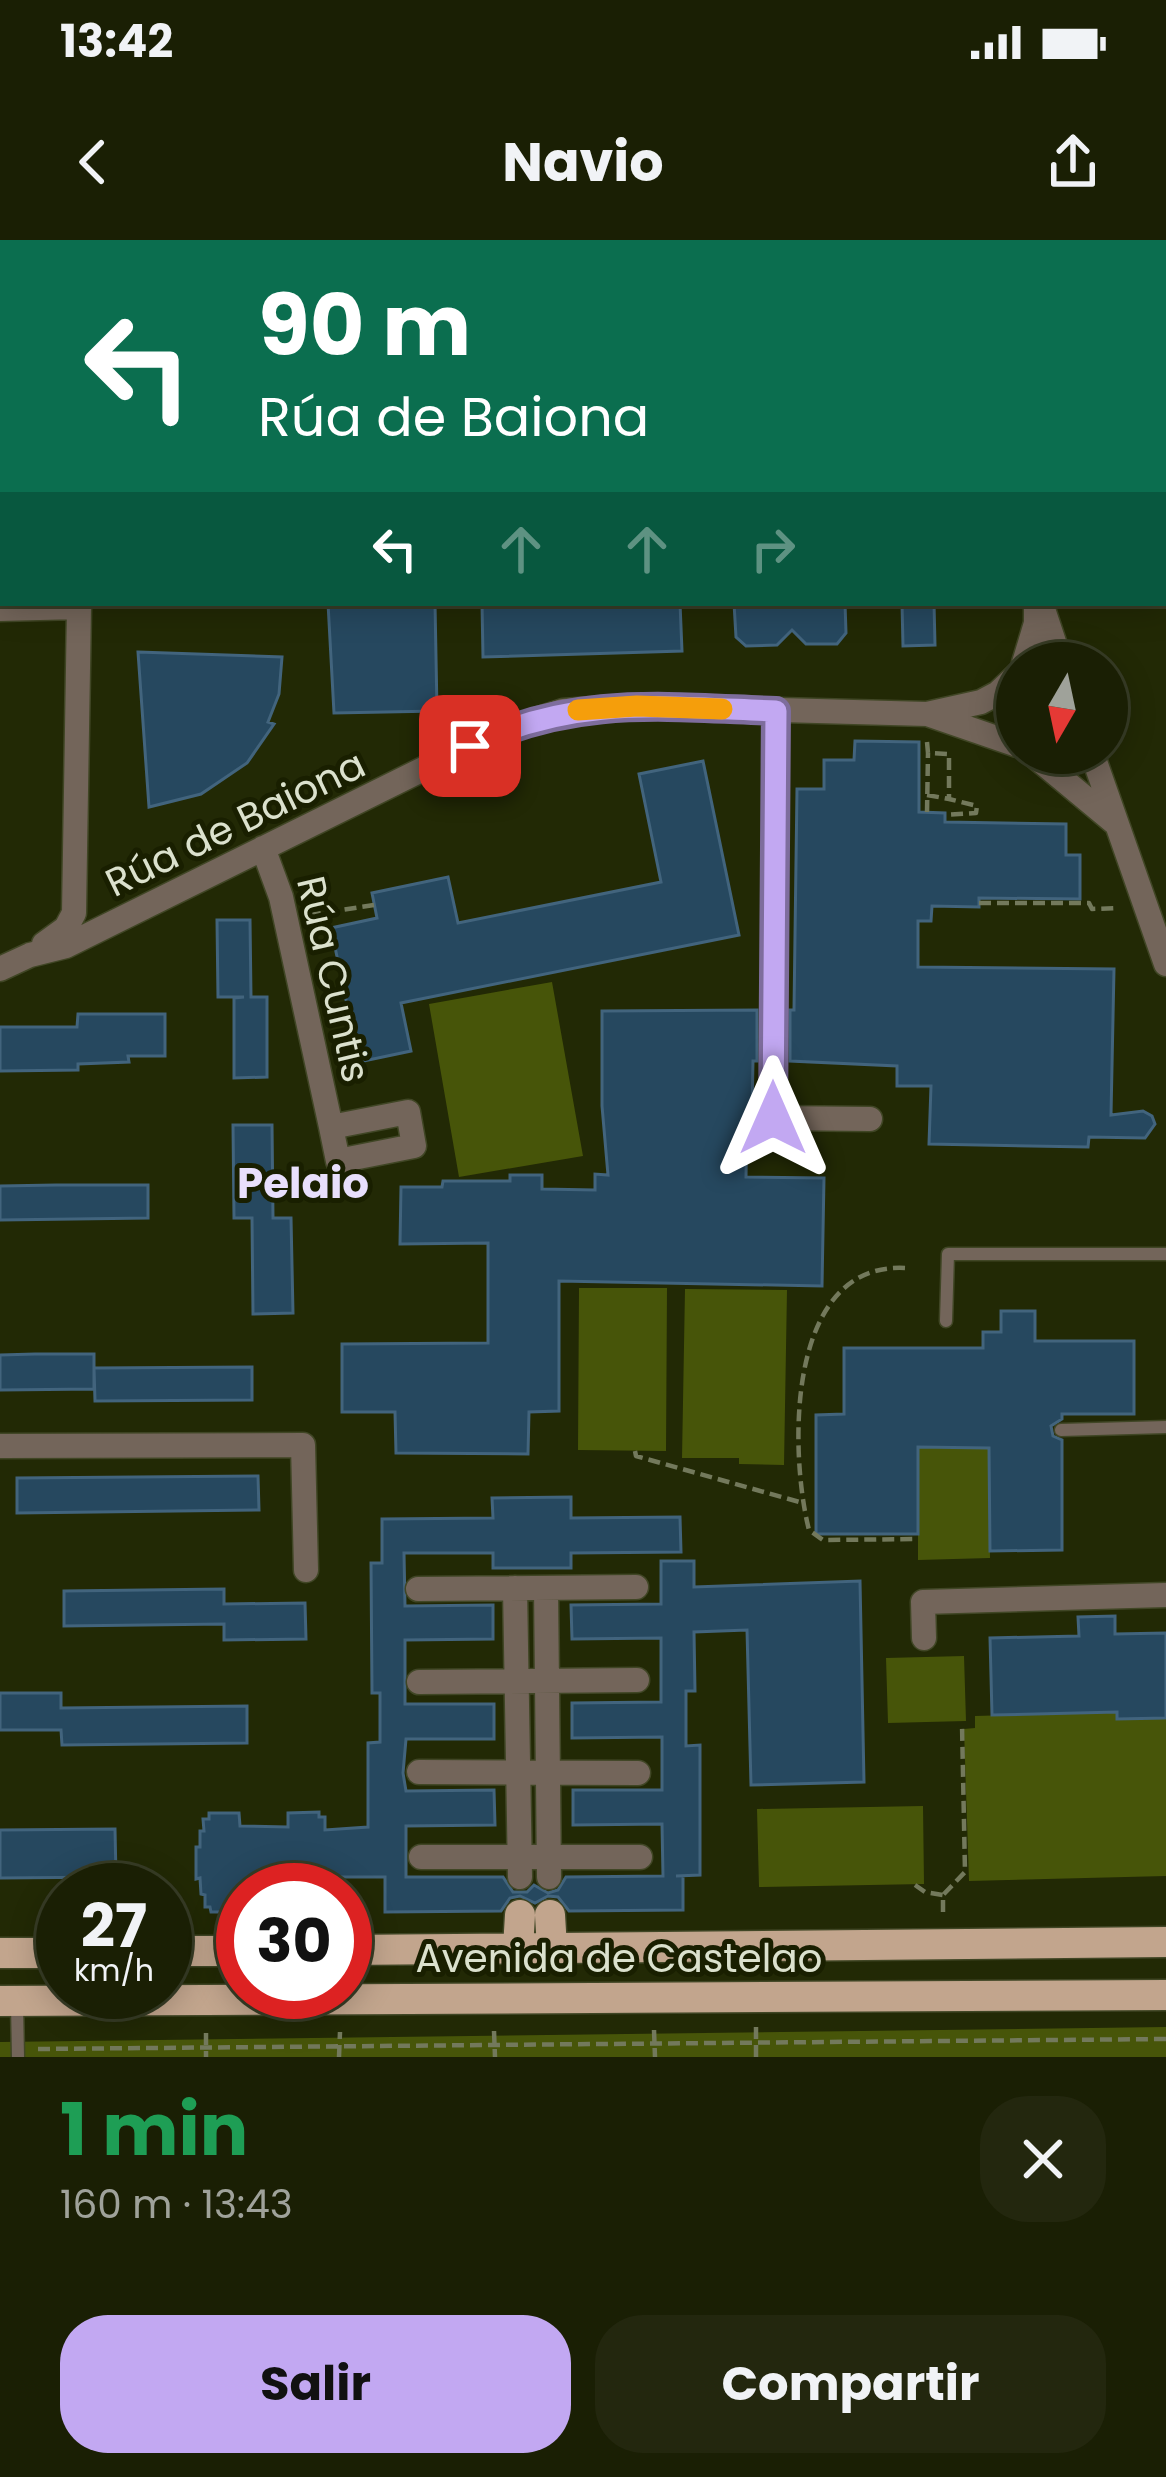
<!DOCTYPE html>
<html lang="es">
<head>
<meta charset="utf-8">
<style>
  :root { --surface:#1a1f04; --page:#23270e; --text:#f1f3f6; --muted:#9fa29a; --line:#383d26; --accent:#c2a8f2 }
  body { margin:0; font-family:Poppins,sans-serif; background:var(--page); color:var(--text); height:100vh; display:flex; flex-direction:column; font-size:45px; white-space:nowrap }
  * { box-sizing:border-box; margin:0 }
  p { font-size:39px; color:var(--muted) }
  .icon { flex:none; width:66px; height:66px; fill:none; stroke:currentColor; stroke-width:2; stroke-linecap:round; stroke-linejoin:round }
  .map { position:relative; height:1817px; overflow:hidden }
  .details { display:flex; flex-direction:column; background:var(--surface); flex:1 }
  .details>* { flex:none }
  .guide { position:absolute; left:0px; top:0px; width:1167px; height:366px; box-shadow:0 6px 30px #0003,0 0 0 3px var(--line); background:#0b6e4f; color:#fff; overflow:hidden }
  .needle { width:78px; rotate:189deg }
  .tools { position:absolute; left:996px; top:402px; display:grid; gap:24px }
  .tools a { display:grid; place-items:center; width:132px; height:132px; border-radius:50%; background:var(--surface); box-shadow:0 6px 30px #0003,0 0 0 3px var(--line); font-size:60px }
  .speed { position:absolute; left:36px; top:1623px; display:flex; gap:24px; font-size:60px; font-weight:700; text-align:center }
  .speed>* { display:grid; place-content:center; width:156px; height:156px; border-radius:50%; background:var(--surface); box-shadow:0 6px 30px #0003,0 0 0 3px var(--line); line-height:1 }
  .speed small { font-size:30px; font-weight:400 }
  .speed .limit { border:18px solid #d22; background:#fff; color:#111 }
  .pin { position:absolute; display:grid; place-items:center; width:102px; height:102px; color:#fff; margin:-51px; border-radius:24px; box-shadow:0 6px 18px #0006 }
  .me { position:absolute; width:132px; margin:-66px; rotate:0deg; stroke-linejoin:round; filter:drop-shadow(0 0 9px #0008) }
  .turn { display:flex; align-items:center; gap:42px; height:252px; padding:0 60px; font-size:54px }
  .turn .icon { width:156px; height:156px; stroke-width:2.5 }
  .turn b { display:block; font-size:84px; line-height:102px }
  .lanes { display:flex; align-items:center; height:114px; padding:0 60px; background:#0003; justify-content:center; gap:60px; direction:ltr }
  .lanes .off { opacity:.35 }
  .round { display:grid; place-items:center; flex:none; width:126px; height:126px; border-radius:48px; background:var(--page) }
  .headline { display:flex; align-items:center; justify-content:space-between; height:204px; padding:0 60px }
  h1 { font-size:72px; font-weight:700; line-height:90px; color:#1e9e55 }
  .button { display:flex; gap:24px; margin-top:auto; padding:24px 60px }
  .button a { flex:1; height:138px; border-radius:48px; background:var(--accent); color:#111; font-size:48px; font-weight:700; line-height:138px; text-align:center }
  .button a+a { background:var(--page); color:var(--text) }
  .status { display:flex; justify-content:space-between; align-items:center; height:84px; padding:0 60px; background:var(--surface); direction:ltr }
  .status svg { height:33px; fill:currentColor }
  header { display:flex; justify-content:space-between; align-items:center; height:156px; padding:0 60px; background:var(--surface); font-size:54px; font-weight:700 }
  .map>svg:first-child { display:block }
  .green { fill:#475509 }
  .building { fill:#26485f; stroke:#42647d; stroke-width:3 }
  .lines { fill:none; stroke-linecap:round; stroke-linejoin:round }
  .service-casing { stroke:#404625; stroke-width:15 }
  .minor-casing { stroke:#404625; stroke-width:27 }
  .primary-casing { stroke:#404625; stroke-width:33 }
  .path { stroke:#73795c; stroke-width:4.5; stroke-dasharray:12 6; stroke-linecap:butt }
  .service { stroke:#73655a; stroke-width:12 }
  .minor { stroke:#73655a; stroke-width:24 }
  .primary { stroke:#c2a58d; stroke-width:30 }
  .route-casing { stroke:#7e6d9d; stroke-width:30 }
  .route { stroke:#c2a8f2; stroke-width:21 }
  .slow { stroke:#f59e0b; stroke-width:21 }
  .labels { text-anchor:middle; stroke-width:10; stroke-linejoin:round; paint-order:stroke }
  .street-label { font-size:39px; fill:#dbe1cd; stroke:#191f00 }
  .neighbourhood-label { font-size:42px; font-weight:bold; fill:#e8dffc; stroke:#191f00 }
</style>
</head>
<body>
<div class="status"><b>13:42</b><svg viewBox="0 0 49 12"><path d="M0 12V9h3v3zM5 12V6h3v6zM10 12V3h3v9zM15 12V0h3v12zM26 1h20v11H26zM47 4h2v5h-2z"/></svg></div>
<header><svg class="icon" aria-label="back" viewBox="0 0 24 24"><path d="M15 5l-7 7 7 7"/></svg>Navio<svg class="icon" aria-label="share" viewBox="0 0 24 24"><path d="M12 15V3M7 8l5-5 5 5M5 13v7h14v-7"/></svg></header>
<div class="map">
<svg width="1166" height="1817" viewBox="0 0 1166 1817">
  <rect width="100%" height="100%" fill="#222905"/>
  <path class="green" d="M 552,742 L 583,916 L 459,937 L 429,764 Z
    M 579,1048 L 667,1048 L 666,1211 L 578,1210 Z
    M 685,1049 L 787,1050 L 784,1225 L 739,1224 L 739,1218 L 682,1218 Z
    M 918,1207 L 989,1208 L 990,1318 L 918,1320 Z
    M 964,1416 L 966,1481 L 888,1483 L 886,1418 Z
    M 1117,1472 L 1118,1479 L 1166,1478 L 1166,1636 L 969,1641 L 964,1489 L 975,1488 L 975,1476 Z
    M 923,1566 L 924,1644 L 759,1647 L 757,1569 Z
    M 1166,1787 L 1166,1817 L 0,1817 L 0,1802 Z"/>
  <path class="building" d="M 328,363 L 435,363 L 437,471 L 334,473 Z
    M 482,363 L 680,363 L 682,411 L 483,417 Z
    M 734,363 L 845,363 L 846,393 L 837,404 L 806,404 L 792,390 L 777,405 L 746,406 L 736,397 Z
    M 902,363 L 934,363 L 935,405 L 903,406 Z
    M 138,412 L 282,417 L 279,454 L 268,482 L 274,484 L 247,523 L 201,554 L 149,567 Z
    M 855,501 L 919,502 L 919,572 L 945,573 L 945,582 L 1066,584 L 1066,615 L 1080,615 L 1080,659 L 979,658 L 979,667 L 932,666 L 931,681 L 918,681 L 918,727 L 1114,729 L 1111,875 L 1143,871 L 1152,876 L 1155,884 L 1145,898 L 1089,897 L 1088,907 L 929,904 L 931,846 L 897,846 L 897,826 L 790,821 L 790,770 L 794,770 L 797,549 L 824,549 L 824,520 L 854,520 Z
    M 703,521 L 739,695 L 401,763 L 411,811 L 359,822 L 331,688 L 377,678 L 372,653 L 448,637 L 458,683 L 661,642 L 639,534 Z
    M 217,680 L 250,680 L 251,757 L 267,757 L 267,837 L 234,838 L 234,758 L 244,757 L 218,757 Z
    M 757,770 L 757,821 L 753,821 L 752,874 L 747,874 L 746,937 L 824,938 L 822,1046 L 559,1041 L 559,1171 L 529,1172 L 528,1214 L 396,1213 L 395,1172 L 342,1172 L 342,1104 L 488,1103 L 488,1003 L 400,1004 L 401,947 L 442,947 L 443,941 L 510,941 L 510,935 L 542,935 L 542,949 L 595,950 L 595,934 L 608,935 L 602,866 L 602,771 Z
    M 78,774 L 165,774 L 165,816 L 128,816 L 129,822 L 78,824 L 78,830 L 0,831 L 0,787 L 77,787 Z
    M 233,885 L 272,885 L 273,978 L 291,978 L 293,1073 L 253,1074 L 252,978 L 234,978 Z
    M 56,945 L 148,945 L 148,978 L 0,980 L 0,946 Z
    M 1001,1071 L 1035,1071 L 1035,1101 L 1134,1101 L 1134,1174 L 1062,1174 L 1062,1179 L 1051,1186 L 1053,1196 L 1062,1200 L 1062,1310 L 990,1311 L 989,1208 L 918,1207 L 918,1294 L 816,1294 L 816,1175 L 844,1174 L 844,1108 L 983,1108 L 983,1092 L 1001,1092 Z
    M 35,1114 L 94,1114 L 94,1149 L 0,1150 L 0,1115 Z
    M 252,1127 L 252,1160 L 95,1161 L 94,1128 Z
    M 258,1236 L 259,1270 L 17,1273 L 17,1238 Z
    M 571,1257 L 571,1278 L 680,1277 L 681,1312 L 571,1313 L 571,1328 L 493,1328 L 493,1313 L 404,1313 L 405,1366 L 493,1365 L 493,1399 L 405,1400 L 405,1464 L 494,1464 L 494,1499 L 406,1499 L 403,1533 L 406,1551 L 494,1550 L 495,1585 L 406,1586 L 406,1637 L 503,1637 L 513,1652 L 527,1652 L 534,1645 L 548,1653 L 558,1650 L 566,1637 L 663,1636 L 662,1584 L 573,1585 L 573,1550 L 662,1550 L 662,1497 L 572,1498 L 572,1463 L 661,1462 L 661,1398 L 572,1399 L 571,1365 L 661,1364 L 661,1321 L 694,1321 L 694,1347 L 860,1341 L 864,1542 L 751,1545 L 747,1390 L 694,1392 L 695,1451 L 686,1451 L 686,1506 L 700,1505 L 700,1635 L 676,1636 L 683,1636 L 683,1670 L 569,1671 L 558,1657 L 548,1656 L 535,1663 L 520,1656 L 510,1658 L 501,1671 L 385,1672 L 385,1637 L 330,1637 L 330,1650 L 243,1650 L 241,1672 L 211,1672 L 210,1667 L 205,1667 L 205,1655 L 201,1654 L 200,1638 L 196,1639 L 196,1607 L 200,1607 L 200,1591 L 204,1591 L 203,1579 L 209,1579 L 209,1573 L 239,1573 L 240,1586 L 288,1587 L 288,1573 L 319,1572 L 319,1577 L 325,1577 L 325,1590 L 368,1587 L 368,1503 L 380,1502 L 380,1453 L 372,1453 L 371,1323 L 382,1323 L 382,1279 L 493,1278 L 492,1258 Z
    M 224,1349 L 224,1364 L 305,1363 L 306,1399 L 224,1400 L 224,1384 L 64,1386 L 64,1351 Z
    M 1115,1376 L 1115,1394 L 1166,1393 L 1166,1478 L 1117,1479 L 1117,1472 L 992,1475 L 990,1398 L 1079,1396 L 1078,1377 Z
    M 0,1453 L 61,1453 L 61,1468 L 247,1466 L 247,1503 L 62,1505 L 61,1490 L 0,1490 Z
    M 115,1589 L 116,1637 L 0,1638 L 0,1590 Z"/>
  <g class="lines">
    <g class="service-casing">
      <path id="service" d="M 1098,3 L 1099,0
        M 946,1081 L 948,1014 L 1166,1014
        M 1061,1190 L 1166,1187
        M 17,1764 L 18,1817"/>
    </g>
    <g class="minor-casing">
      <path id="minor" d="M 913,0 L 914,3
        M 1079,0 L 1081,3
        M 9,3 L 9,0
        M 943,3 L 945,0
        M 2,126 L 3,105
        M 1164,133 L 1166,137
        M 1041,363 L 1061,423
        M 0,369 L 79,367 L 74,673 L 66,688 L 44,704
        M 1024,423 L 1036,383 L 1036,365
        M 776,471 L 773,878 L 870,879
        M 930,475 L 1017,505
        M 1031,513 L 1114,582
        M 1092,513 L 1166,724
        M 263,608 L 281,657 L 331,887 L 338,921 L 414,906 L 408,872 L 331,887
        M 0,729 L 30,715 L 66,706 L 494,494 L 563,471 L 637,466 L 927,474 L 981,462 L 998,453 L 1017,435
        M 0,1206 L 303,1205 L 306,1330
        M 515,1348 L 520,1637
        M 546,1348 L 549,1637
        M 418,1349 L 636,1347
        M 924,1398 L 923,1362 L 1166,1355
        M 419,1442 L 637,1440
        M 419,1532 L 638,1533
        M 421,1617 L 640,1617"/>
    </g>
    <g class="primary-casing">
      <path id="primary" d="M 550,1675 L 552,1708
        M 518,1708 L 520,1675
        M 345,1710 L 1166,1702
        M 165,1711 L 243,1711
        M 0,1713 L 63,1713
        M 0,1761 L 1166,1755"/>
    </g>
    <path class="path" d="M 927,502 L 928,513 L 949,514 L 949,559 L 977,566 L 976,573 L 945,575
      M 927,555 L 949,559
      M 927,572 L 928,513
      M 979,663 L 1089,663 L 1092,669 L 1117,668
      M 309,675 L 374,665
      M 905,1028 C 786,1022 789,1211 809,1290 L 823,1300 L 918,1299
      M 635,1211 L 636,1216 L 803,1263
      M 915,1645 L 925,1652 L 943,1655
      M 943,1672 L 943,1655 L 965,1632 L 962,1484
      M 654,1790 L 655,1817
      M 494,1791 L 495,1817
      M 206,1793 L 206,1817
      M 38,1809 L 1166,1799
      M 339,1817 L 340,1792
      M 756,1817 L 756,1787"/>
    <use href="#service" class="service"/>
    <use href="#minor" class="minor"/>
    <use href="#primary" class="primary"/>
  </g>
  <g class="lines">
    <g class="route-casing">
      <path id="route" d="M 470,506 C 573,455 665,467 776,471 L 773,878"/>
    </g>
    <use href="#route" class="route"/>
    <path class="slow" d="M 578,470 L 637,466 L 722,469"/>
  </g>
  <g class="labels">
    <g class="street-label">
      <text transform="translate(235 583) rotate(-26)" y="14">Rúa de Baiona</text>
      <text transform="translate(334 739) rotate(77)" y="14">Rúa Cuntis</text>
      <text x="619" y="1732">Avenida de Castelao</text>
    </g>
    <g class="neighbourhood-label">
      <text x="303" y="958">Pelaio</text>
    </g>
  </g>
</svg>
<div class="tools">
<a><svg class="needle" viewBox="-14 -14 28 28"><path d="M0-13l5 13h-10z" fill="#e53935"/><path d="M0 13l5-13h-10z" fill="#9fa29a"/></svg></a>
</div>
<div class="speed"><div>27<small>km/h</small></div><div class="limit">30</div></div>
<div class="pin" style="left:470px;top:506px;background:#d93025"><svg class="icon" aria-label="arrive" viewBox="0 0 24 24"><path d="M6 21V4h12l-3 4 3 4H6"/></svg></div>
<svg class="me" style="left:773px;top:878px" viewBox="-20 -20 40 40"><path d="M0-17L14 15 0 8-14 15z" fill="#c2a8f2" stroke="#fff" stroke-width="4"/></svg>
<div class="guide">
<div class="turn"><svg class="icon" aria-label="left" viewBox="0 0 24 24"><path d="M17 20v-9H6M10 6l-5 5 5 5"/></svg><div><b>90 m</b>Rúa de Baiona</div></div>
<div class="lanes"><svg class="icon" aria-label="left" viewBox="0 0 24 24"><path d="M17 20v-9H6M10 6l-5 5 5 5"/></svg><svg class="icon off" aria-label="ahead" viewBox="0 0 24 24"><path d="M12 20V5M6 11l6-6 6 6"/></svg><svg class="icon off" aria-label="ahead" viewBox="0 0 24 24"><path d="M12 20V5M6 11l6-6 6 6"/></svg><svg class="icon off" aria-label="right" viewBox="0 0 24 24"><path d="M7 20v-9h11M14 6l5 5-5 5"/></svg></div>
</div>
</div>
<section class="details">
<div class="headline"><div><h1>1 min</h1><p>160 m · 13:43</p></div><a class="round"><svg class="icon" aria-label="close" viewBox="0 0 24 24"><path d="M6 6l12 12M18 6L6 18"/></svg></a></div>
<div class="button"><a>Salir</a><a>Compartir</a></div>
</section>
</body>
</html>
